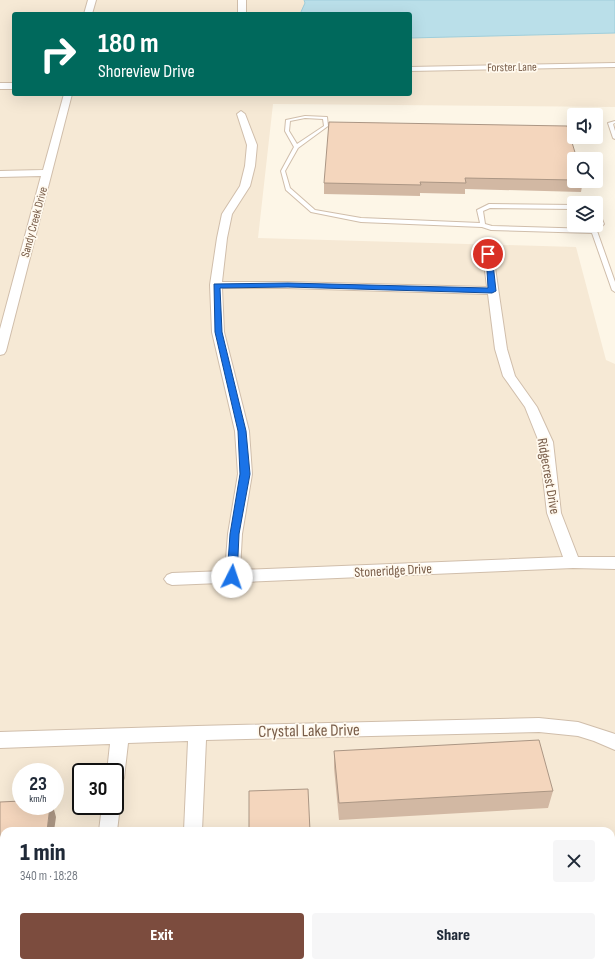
<!DOCTYPE html>
<html lang="en">
<head>
<meta charset="utf-8">
<style>
  :root { --surface:#fff; --page:#f6f6f7; --text:#1f2937; --muted:#747a83; --accent:#7c4c3e }
  body { margin:0; font-family:"Sofia Sans Condensed",sans-serif; background:var(--page); color:var(--text); height:100vh; display:flex; flex-direction:column; font-size:15px; white-space:nowrap }
  * { box-sizing:border-box; margin:0 }
  p { font-size:13px; color:var(--muted) }
  .icon { flex:none; width:22px; height:22px; fill:none; stroke:currentColor; stroke-width:2; stroke-linecap:round; stroke-linejoin:round }
  .map { position:relative; flex:1; overflow:hidden }
  .side { position:absolute; left:0px; top:827px; width:615px; height:140px; display:flex; flex-direction:column; background:var(--surface); border-radius:12px 12px 0 0; box-shadow:0 4px 16px #0002 }
  .side>* { flex:none }
  .banner { position:absolute; left:12px; top:12px; width:400px; height:84px; border-radius:4px; box-shadow:0 4px 16px #0002; background:#00695c; color:#fff; overflow:hidden }
  .tools { position:absolute; left:567px; top:108px; display:grid; gap:8px }
  .tools a { display:grid; place-items:center; width:36px; height:36px; border-radius:4px; background:var(--surface); box-shadow:0 4px 16px #0002; font-size:20px }
  .speed { position:absolute; left:12px; top:763px; display:flex; gap:8px; font-size:20px; font-weight:700; text-align:center }
  .speed>* { display:grid; place-content:center; width:52px; height:52px; border-radius:50%; background:var(--surface); box-shadow:0 4px 16px #0002; line-height:1 }
  .speed small { font-size:10px; font-weight:400 }
  .speed .limit { border:2px solid #111; border-radius:6px; background:#fff; color:#111 }
  .pin { position:absolute; display:grid; place-items:center; width:34px; height:34px; color:#fff; margin:-17px; border:2px solid #fff; border-radius:50%; box-shadow:0 1px 4px #0007 }
  .me { position:absolute; width:44px; margin:-22px; rotate:4deg; stroke-linejoin:round; filter:drop-shadow(0 0 3px #0008) }
  .turn { display:flex; align-items:center; gap:14px; height:84px; padding:0 20px; font-size:18px }
  .turn .icon { width:52px; height:52px; stroke-width:2.5 }
  .turn b { display:block; font-size:28px; line-height:34px }
  .round { display:grid; place-items:center; flex:none; width:42px; height:42px; border-radius:4px; background:var(--page) }
  .head { display:flex; align-items:center; justify-content:space-between; height:68px; padding:0 20px }
  h1 { font-size:24px; font-weight:800; line-height:30px }
  .button { display:flex; gap:8px; margin-top:auto; padding:8px 20px }
  .button a { flex:1; height:46px; border-radius:4px; background:var(--accent); color:#fff; font-size:16px; font-weight:800; line-height:46px; text-align:center }
  .button a+a { background:var(--page); color:var(--text) }
  .map>svg:first-child { display:block }
  .residential { fill:#f6e9d5; fill-rule:evenodd }
  .water { fill:#badfe9; stroke:#9fcedb }
  .lines { fill:none; stroke-linecap:round; stroke-linejoin:round }
  .lane-casing { stroke:#d0beab; stroke-width:2 }
  .street-casing { stroke:#d0beab; stroke-width:2 }
  .lane { fill:#fff; fill-rule:evenodd }
  .street { fill:#fff; fill-rule:evenodd }
  .wall { fill:#d2b8a3 }
  .shaded-wall { fill:#ab9684 }
  .building { fill:#f4d6bd; stroke:#ab9684 }
  .route { fill:#1a73e8; stroke:#114b97 }
  .labels { text-anchor:middle; stroke-width:3.5; stroke-linejoin:round; paint-order:stroke }
  .far-street-label { font-size:12px; fill:#795d49; stroke:#fff9ee }
  .street-label { font-size:14px; fill:#795d49; stroke:#fff9ee }
  .near-street-label { font-size:17px; fill:#795d49; stroke:#fff9ee }
</style>
</head>
<body>
<div class="map">
<svg width="615" height="967" viewBox="0 0 615 967">
  <rect width="100%" height="100%" fill="#fdf6e7"/>
  <path class="residential" d="M 0,0 L 615,0 L 615,107 L 273,104 L 258,238 L 576,247 L 606,360 L 615,364 L 615,967 L 0,967 ZM 14,14 L 410,14 L 410,94 L 14,94 ZM 21,772 L 55,772 L 55,806 L 21,806 ZM 81,772 L 115,772 L 115,806 L 81,806 ZM 4,831 L 611,831 L 611,963 L 4,963 Z"/>
  <path class="water" d="M 304,0 L 615,0 L 615,33 L 410,38 L 410,14 L 300,14 L 305,3 Z
    M 611,947 L 615,955 L 615,967 L 349,967 L 349,963 L 611,963 Z"/>
  <g class="lines">
    <g class="lane-casing">
      <path id="lane" d="M 305,116 L 327,117 L 328,126 L 298,148 L 285,171 L 290,188 L 315,210 L 361,218 L 480,223 L 477,210 L 489,204 L 574,205 L 574,209 L 490,208 L 483,211 L 485,224 L 492,226 L 593,229 L 598,224 L 596,217 L 596,208 L 598,209 L 604,224 L 597,231 L 615,282 L 615,292 L 612,290 L 592,233 L 491,230 L 482,227 L 361,222 L 311,212 L 286,190 L 281,171 L 294,147 L 285,131 L 286,120 ZM 305,118 L 323,119 L 324,126 L 297,144 L 289,131 L 290,121 Z
        M 615,121 L 615,123 L 613,124 L 615,131 L 615,139 L 613,138 L 608,123 Z"/>
    </g>
    <g class="street-casing">
      <path id="street" d="M 88,0 L 96,0 L 92,14 L 84,14 Z
        M 238,0 L 246,0 L 246,14 L 238,14 Z
        M 615,63 L 615,67 L 410,71 L 410,67 Z
        M 0,83 L 14,83 L 14,89 L 0,89 Z
        M 64,94 L 72,94 L 6,351 L 4,354 L 0,355 L 0,329 L 41,176 L 0,177 L 0,171 L 43,170 Z
        M 241,111 L 245,114 L 257,145 L 255,166 L 250,186 L 232,214 L 227,238 L 222,282 L 287,282 L 487,287 L 483,254 L 484,252 L 492,252 L 493,254 L 507,349 L 515,376 L 537,407 L 553,442 L 561,513 L 578,557 L 615,557 L 615,569 L 573,568 L 172,585 L 167,583 L 164,579 L 167,575 L 172,573 L 225,571 L 228,534 L 238,474 L 235,431 L 212,332 L 210,285 L 217,238 L 222,214 L 240,186 L 245,166 L 247,145 L 237,114 ZM 222,288 L 287,288 L 488,294 L 495,349 L 503,376 L 525,407 L 539,442 L 547,513 L 563,557 L 240,570 L 242,534 L 252,474 L 249,431 L 224,332 Z
        M 539,718 L 578,722 L 612,733 L 615,734 L 615,750 L 594,741 L 578,736 L 539,732 L 206,740 L 202,831 L 184,831 L 188,741 L 128,743 L 124,778 L 121,784 L 115,786 L 115,772 L 107,772 L 110,744 L 0,748 L 0,732 L 197,726 Z
        M 115,799 L 118,800 L 120,806 L 117,831 L 99,831 L 102,806 L 115,806 Z
        M 92,963 L 112,963 L 113,967 L 93,967 Z
        M 176,963 L 199,963 L 198,967 L 175,967 Z"/>
    </g>
    <use href="#lane" class="lane"/>
    <use href="#street" class="street"/>
  </g>
  <path class="wall" d="M 574,159 L 574,181 L 583,181 L 581,192 L 465,189 L 465,194 L 420,193 L 420,196 L 324,194 L 324,183 Z
    M 334,751 L 553,791 L 548,808 L 339,820 L 334,768 Z"/>
  <path class="shaded-wall" d="M 50,806 L 53,806 L 56,817 L 54,831 L 47,831 Z
    M 27,963 L 36,963 L 35,967 L 26,967 Z"/>
  <path class="building" d="M 329,122 L 567,126 L 577,159 L 574,159 L 574,180 L 465,178 L 466,183 L 420,182 L 421,185 L 324,183 Z
    M 539,740 L 553,791 L 339,803 L 334,751 Z
    M 308,789 L 310,831 L 249,831 L 249,791 Z
    M 21,801 L 21,806 L 50,806 L 47,831 L 4,831 L 4,963 L 27,963 L 26,967 L 0,967 L 0,802 Z
    M 250,963 L 317,963 L 317,967 L 250,967 Z"/>
  <path class="route" d="M 486,252 L 492,254 L 496,291 L 492,293 L 288,287 L 220,288 L 222,332 L 246,431 L 250,474 L 239,534 L 237,577 L 235,579 L 228,579 L 227,577 L 230,534 L 240,474 L 238,431 L 215,332 L 214,284 L 288,283 L 488,288 Z"/>
  <g class="labels">
    <g class="far-street-label">
      <text transform="translate(512 67) rotate(-1)" y="4">Forster Lane</text>
      <text transform="translate(34 222) rotate(-75)" y="4">Sandy Creek Drive</text>
    </g>
    <g class="street-label">
      <text transform="translate(549 476) rotate(80)" y="5">Ridgecrest Drive</text>
      <text transform="translate(393 570) rotate(-3)" y="5">Stoneridge Drive</text>
    </g>
    <g class="near-street-label">
      <text transform="translate(309 730) rotate(-1)" y="6">Crystal Lake Drive</text>
    </g>
  </g>
</svg>
<div class="tools">
<a><svg class="icon" aria-label="sound" viewBox="0 0 24 24"><path d="M4 9h4l5-4v14l-5-4H4zM17 9q2 3 0 6"/></svg></a>
<a><svg class="icon" aria-label="search" viewBox="0 0 24 24"><circle cx="10" cy="10" r="6"/><path d="M15 15l6 6"/></svg></a>
<a><svg class="icon" aria-label="layers" viewBox="0 0 24 24"><path d="M12 4l9 5-9 5-9-5zM3 14l9 5 9-5"/></svg></a>
</div>
<div class="speed"><div>23<small>km/h</small></div><div class="limit">30</div></div>
<div class="pin" style="left:488px;top:254px;background:#d93025"><svg class="icon" aria-label="arrive" viewBox="0 0 24 24"><path d="M6 21V4h12l-3 4 3 4H6"/></svg></div>
<svg class="me" style="left:232px;top:577px" viewBox="-20 -20 40 40"><circle r="19" fill="#fff"/><path d="M0-13L10 11 0 6-10 11z" fill="#1a73e8"/></svg>
<div class="banner">
<div class="turn"><svg class="icon" aria-label="right" viewBox="0 0 24 24"><path d="M7 20v-9h11M14 6l5 5-5 5"/></svg><div><b>180 m</b>Shoreview Drive</div></div>
</div>
<section class="side">
<div class="head"><div><h1>1 min</h1><p>340 m · 18:28</p></div><a class="round"><svg class="icon" aria-label="close" viewBox="0 0 24 24"><path d="M6 6l12 12M18 6L6 18"/></svg></a></div>
<div class="button"><a>Exit</a><a>Share</a></div>
</section>
</div>
</body>
</html>
